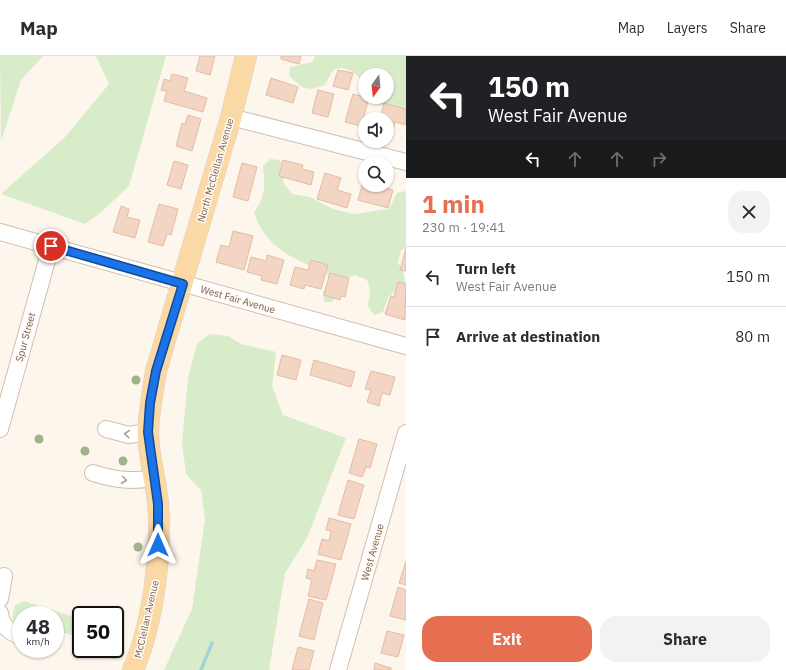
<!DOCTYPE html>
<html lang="en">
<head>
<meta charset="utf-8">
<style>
  :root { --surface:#fff; --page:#f2f2f3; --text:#2b2b33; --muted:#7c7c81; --line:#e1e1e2; --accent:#e76f51 }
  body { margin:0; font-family:"IBM Plex Sans",sans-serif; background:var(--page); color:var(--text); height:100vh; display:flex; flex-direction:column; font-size:15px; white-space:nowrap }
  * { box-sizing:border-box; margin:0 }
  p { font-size:13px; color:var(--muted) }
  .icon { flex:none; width:22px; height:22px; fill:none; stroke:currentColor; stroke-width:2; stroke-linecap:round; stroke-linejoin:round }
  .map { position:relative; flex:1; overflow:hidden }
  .drawer { display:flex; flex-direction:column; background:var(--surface); width:380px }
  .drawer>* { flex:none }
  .hud { background:#202124; color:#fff; overflow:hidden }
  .needle { width:26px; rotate:195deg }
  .tools { position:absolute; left:358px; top:12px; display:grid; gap:8px }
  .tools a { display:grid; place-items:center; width:36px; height:36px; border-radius:50%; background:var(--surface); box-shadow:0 1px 3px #0004; font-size:20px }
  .speed { position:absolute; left:12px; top:550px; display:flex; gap:8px; font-size:20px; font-weight:700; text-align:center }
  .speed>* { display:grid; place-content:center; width:52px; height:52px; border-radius:50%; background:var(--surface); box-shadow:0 1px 3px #0004; line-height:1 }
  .speed small { font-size:10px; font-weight:400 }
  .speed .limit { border:2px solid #111; border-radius:6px; background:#fff; color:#111 }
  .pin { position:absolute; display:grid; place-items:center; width:34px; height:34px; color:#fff; margin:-17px; border:2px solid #fff; border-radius:50%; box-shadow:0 1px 4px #0007 }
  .me { position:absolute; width:44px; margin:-22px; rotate:0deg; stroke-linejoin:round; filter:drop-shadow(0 0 3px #0008) }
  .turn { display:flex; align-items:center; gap:14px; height:84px; padding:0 16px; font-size:18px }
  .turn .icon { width:52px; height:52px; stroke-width:2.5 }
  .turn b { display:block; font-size:28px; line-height:34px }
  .lanes { display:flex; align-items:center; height:38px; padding:0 16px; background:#0003; justify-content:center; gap:20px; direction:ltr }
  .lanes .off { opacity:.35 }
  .round { display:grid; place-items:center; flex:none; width:42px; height:42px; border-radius:16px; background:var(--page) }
  .headline { display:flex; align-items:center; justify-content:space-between; height:68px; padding:0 16px }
  h1 { font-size:24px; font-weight:700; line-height:30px; color:var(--accent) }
  .primary-button { display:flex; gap:8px; margin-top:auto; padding:8px 16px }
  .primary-button a { flex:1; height:46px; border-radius:16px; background:var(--accent); color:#fff; font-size:16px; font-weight:700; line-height:46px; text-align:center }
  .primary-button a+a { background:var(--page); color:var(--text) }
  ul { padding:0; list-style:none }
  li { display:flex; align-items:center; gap:12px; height:60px; padding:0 16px; border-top:1px solid var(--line) }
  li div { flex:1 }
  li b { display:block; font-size:15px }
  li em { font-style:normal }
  header { display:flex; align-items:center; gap:24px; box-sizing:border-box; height:56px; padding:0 20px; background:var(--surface); border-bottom:1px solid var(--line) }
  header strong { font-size:19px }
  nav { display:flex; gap:22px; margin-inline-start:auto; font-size:14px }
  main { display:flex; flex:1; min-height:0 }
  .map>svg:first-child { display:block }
  .green { fill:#d8ecc9 }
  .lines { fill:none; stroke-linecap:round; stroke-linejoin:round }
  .stream { stroke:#a5d3da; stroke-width:3.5 }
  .building { fill:#f3d5c3; stroke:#e6bba3 }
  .minor-casing { stroke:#d1beb0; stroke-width:18 }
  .major-casing { stroke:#dad1cd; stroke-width:22 }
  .minor { stroke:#fff; stroke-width:16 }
  .major { stroke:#fbd9a5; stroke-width:21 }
  .tree { fill:#a0b28e }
  .oneway { stroke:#af9d94 }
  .route-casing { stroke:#114b97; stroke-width:10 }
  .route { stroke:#1a73e8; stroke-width:7 }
  .labels { text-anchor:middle; stroke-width:3; stroke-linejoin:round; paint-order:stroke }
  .street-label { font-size:10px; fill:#7a5c4d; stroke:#fffaf3 }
</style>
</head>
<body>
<header>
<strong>Map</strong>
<nav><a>Map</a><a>Layers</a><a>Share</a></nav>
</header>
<main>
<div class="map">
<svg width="406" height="614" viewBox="0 0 406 614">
  <rect width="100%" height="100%" fill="#fdf6ec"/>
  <path class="green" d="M 0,0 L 43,0 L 21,24 L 1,85 Z
    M 96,0 L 166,0 L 129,130 L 99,158 L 85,168 L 1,138 L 65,81 L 109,28 Z
    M 315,0 L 406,0 L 406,57 L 377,48 L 373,41 L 387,41 L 387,19 L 365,19 L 365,29 C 359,20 345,6 333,15 C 330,18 327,25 325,29 C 307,36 302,33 289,19 L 290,11 L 312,6 Z
    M 270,103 L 279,104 L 287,111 L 283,118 L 284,128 L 292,138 L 310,141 L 333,153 L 354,158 L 389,153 L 397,137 L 406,135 L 406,192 L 401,194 L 398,207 L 403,214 L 406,232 C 390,234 388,242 383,256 L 375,259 C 364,248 369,250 370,236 C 370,233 368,227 367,224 L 355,219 L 347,222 L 332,246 L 325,246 C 320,238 325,232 329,224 L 326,215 C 295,206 263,189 254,156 C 266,142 265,127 263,110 Z
    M 209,278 L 228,280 L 241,288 L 276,296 L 272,330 L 283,359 L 346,382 L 307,482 L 285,517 L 269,614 L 164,614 L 192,553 L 205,463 L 201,434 L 186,418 L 182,387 L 188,322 L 197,288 Z
    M 24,545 L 81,563 L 81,582 L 55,574 L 55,559 L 21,559 L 21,573 L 16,571 L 12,561 L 15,549 Z
    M 115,569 L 124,576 L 123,585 L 116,603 L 111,603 L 103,593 L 115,593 Z"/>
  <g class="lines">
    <path class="stream" d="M 201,614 L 212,587"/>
  </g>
  <path class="building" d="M 200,0 L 215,0 L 210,19 L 196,15 Z
    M 281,0 L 301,0 L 299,8 L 281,3 Z
    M 338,14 L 353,17 L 348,34 L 333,30 Z
    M 172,18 L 188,22 L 184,35 L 207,42 L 203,56 L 164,45 L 167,35 L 161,34 L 164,23 L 170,25 Z
    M 271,22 L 298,31 L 293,47 L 266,39 Z
    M 318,34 L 334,38 L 328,61 L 312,57 Z
    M 353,38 L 369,42 L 361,70 L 345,66 Z
    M 384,47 L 406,53 L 406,69 L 395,66 L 392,79 L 387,78 L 387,63 L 380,63 Z
    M 188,59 L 201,63 L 192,95 L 176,90 L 182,67 L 185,68 Z
    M 283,104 L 303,109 L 302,113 L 314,116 L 311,129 L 279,120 Z
    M 174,105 L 188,109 L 181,133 L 167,129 Z
    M 242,107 L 257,111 L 248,145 L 233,141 Z
    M 325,117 L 341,122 L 337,134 L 351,138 L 347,152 L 317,143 Z
    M 363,126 L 365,129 L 375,129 L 393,134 L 388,152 L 358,144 Z
    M 159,148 L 178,153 L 171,179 L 167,178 L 163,190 L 148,186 Z
    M 121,150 L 129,153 L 127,161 L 140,164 L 135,182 L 113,176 Z
    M 233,175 L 253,180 L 244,214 L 216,206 L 221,189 L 229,191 Z
    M 406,192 L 406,215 L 400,214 Z
    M 267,199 L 284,204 L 277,228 L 261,224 L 262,220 L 247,216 L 251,201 L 266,205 Z
    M 311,204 L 328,209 L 321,233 L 305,229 L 304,233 L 290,229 L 295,211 L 308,214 Z
    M 330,217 L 349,222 L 345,241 L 341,240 L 340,244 L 324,239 Z
    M 398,226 L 406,228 L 405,264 L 385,258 L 391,240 L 394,241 Z
    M 282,299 L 301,304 L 296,324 L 277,319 Z
    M 314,304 L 355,316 L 351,331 L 310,319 Z
    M 371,315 L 395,321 L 390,339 L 382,337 L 379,350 L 367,346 L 371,334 L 365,333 Z
    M 359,383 L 377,388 L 370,412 L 366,411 L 362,421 L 349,417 Z
    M 348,424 L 364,429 L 354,463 L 338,459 Z
    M 329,462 L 351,468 L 341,504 L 318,498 L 322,483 L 329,485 L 331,475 L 326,474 Z
    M 317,504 L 336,508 L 326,544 L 308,540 L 312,524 L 306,522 L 308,513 L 314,515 Z
    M 406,505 L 406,529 L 399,527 Z
    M 398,531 L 406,534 L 406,564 L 390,560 Z
    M 309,543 L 323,547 L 314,584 L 299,580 Z
    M 387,575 L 404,579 L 398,601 L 381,597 Z
    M 298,591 L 314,595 L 309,614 L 292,614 Z
    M 375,607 L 391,612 L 391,614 L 374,614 Z"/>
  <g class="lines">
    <g class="minor-casing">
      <path id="minor" d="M 231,61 L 406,106
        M 0,176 L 406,290
        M 0,373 L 51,190
        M 106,373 L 129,379 L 148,376
        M 93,417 C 115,424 132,426 154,422
        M 0,543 L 4,520
        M 0,557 C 1,570 10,576 21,581
        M 338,614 L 406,377"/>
    </g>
    <g class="major-casing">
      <path id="major" d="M 133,614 C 153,568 162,497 158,447 C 156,424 148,399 148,375 C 149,355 153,335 156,315 L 231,61 L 246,0"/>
    </g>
    <use href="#minor" class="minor"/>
    <use href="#major" class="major"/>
  </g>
  <g class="tree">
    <circle cx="136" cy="324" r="4.5"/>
    <circle cx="39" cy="383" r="4.5"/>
    <circle cx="85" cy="395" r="4.5"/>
    <circle cx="123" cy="405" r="4.5"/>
    <circle cx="138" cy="491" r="4.5"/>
  </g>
  <defs><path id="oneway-chevron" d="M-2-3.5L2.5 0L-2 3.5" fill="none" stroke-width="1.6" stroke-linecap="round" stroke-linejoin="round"/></defs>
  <g class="oneway">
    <use href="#oneway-chevron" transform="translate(127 378) rotate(-175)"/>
    <use href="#oneway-chevron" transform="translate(124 424) rotate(7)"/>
  </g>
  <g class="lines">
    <g class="route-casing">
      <path id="route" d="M 51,190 L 183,228 L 156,315 L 150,347 L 148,376 L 158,448 L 158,489"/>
    </g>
    <use href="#route" class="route"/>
  </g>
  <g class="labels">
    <g class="street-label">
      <text transform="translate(215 114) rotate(-74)" y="4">North McClellan Avenue</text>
      <text transform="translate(238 243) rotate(16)" y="4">West Fair Avenue</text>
      <text transform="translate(25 281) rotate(-75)" y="4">Spur Street</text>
      <text transform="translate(372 496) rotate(-74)" y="4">West Avenue</text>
      <text transform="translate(146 563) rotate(-77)" y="4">McClellan Avenue</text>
    </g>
  </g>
</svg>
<div class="tools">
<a><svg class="needle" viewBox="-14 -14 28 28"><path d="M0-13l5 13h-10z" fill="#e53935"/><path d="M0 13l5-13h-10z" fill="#7c7c81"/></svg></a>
<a><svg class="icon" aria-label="sound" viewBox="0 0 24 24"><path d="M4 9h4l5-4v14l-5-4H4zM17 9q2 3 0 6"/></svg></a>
<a><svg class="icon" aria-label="search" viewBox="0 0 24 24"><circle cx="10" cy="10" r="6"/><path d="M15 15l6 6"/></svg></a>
</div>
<div class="speed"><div>48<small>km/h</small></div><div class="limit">50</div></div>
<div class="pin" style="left:51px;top:190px;background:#d93025"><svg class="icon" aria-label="arrive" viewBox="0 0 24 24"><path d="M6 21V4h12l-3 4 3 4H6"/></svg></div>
<svg class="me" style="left:158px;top:489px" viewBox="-20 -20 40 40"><path d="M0-17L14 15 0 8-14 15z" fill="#1a73e8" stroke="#fff" stroke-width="4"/></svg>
</div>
<section class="drawer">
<div class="hud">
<div class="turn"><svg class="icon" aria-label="left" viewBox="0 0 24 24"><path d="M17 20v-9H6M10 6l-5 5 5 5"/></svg><div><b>150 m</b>West Fair Avenue</div></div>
<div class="lanes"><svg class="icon" aria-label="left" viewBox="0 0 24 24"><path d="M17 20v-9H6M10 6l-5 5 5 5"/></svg><svg class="icon off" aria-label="ahead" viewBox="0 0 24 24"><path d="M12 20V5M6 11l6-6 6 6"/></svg><svg class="icon off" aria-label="ahead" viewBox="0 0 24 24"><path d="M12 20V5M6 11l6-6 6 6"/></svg><svg class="icon off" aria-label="right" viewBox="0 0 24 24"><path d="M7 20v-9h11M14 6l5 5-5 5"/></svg></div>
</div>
<div class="headline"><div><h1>1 min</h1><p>230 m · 19:41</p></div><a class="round"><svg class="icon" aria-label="close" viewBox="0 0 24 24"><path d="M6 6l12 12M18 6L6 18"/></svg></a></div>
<ul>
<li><svg class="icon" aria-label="left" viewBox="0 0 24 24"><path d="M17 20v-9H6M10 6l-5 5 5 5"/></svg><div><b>Turn left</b><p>West Fair Avenue</p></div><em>150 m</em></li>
<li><svg class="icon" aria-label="arrive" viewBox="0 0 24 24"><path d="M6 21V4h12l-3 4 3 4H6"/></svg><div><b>Arrive at destination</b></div><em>80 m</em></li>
</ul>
<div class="primary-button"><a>Exit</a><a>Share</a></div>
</section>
</main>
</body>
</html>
